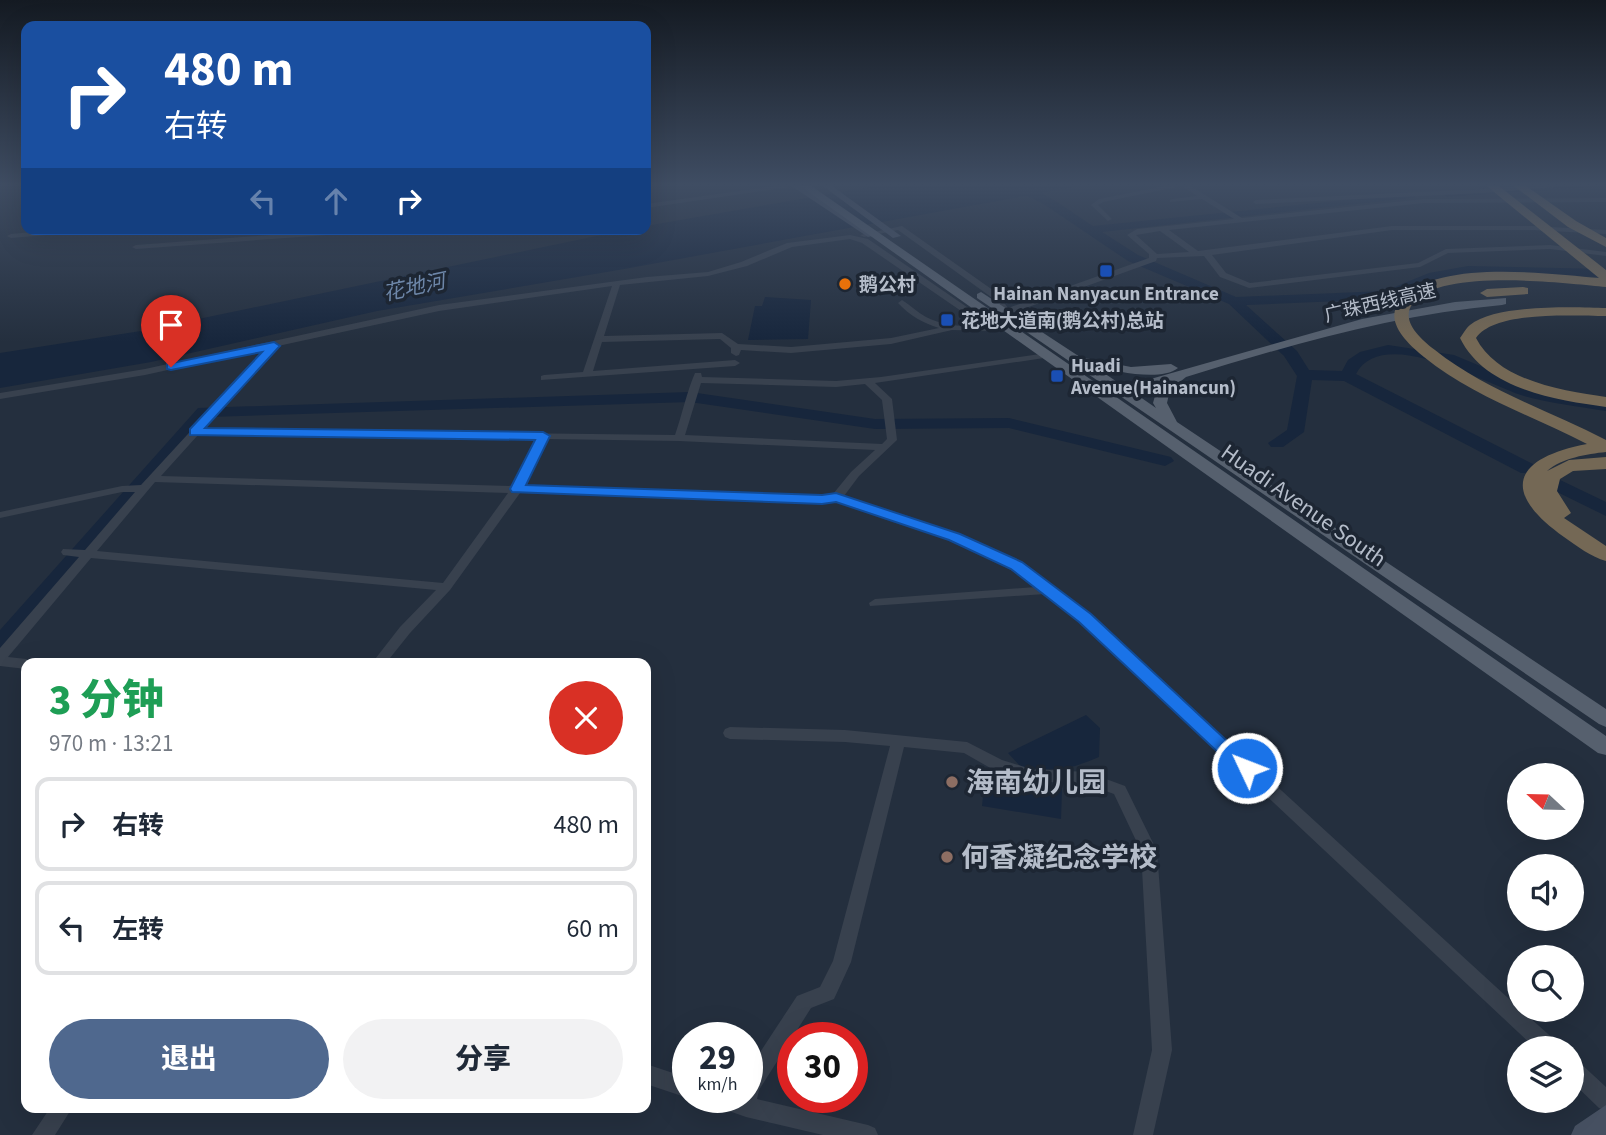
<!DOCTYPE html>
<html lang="zh">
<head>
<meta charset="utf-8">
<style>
  :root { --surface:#fff; --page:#f2f2f3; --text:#1f2937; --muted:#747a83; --line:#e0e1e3; --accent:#4f688e }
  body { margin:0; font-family:"Source Sans 3","Noto Sans SC",sans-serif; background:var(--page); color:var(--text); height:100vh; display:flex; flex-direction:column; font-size:26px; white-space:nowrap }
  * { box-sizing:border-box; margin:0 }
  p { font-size:23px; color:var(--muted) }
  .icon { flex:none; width:38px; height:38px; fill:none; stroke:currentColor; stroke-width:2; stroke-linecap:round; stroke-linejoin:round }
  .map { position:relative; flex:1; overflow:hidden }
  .sheet { position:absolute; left:21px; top:658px; width:630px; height:455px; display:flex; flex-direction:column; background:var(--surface); border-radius:14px; box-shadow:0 7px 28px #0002 }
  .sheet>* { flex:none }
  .top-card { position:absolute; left:21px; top:21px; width:630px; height:214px; border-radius:14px; box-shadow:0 7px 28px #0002; background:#1a4fa0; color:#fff; overflow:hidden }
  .needle { width:46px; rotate:292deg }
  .controls { position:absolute; left:1507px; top:763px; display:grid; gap:14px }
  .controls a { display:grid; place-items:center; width:77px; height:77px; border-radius:50%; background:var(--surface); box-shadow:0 7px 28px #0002; font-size:35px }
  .speed { position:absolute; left:672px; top:1022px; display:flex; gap:14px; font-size:35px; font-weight:700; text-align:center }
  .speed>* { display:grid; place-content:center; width:91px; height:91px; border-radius:50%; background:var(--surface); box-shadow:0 7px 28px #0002; line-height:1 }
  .speed small { font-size:18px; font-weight:400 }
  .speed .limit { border:10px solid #d22; background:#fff; color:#111 }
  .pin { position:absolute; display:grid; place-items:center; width:60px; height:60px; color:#fff; margin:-72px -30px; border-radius:50% 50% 50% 0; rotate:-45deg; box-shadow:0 0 7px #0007 }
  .pin .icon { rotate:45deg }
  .me { position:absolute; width:77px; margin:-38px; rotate:313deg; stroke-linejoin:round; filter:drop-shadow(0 0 5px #0008) }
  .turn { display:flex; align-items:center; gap:24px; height:147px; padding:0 28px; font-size:32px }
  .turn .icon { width:91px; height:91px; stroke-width:2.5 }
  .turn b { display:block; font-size:49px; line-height:60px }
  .lanes { display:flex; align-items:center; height:66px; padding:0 28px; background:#0003; justify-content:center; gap:35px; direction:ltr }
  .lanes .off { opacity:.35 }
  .round { display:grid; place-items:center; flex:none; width:74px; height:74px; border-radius:37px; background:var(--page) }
  .overview { display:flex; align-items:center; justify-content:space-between; height:119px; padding:0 28px }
  h1 { font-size:42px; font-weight:800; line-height:52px; color:#1e9e55 }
  .primary-button { display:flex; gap:14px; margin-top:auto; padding:14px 28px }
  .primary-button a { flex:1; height:80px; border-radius:42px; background:var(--accent); color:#fff; font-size:28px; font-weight:800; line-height:80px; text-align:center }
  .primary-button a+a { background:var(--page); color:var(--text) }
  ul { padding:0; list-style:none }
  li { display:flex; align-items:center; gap:21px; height:94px; margin:0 14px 10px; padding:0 14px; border:4px solid var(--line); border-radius:14px }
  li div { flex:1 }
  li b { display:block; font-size:26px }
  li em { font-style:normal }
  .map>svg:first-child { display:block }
  .water { fill:#17263c }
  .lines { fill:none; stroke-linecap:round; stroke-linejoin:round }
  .river { fill:#17263c; fill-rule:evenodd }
  .street { fill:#38414e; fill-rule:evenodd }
  .secondary { fill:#465061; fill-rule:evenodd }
  .primary { fill:#56606e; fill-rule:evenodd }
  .highway { fill:#746855; fill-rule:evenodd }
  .route { fill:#1a73e8; stroke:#114b97; stroke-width:2 }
  .transit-dot { fill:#1a4fb4; stroke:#1d2633; stroke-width:2.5 }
  .food-dot { fill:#e8710a; stroke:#1d2633; stroke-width:2.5 }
  .education-dot { fill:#8d6e63; stroke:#1d2633; stroke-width:2.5 }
  .labels { text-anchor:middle; stroke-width:7; stroke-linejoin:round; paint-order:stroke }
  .far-poi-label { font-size:19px; font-weight:bold; fill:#b4bcc9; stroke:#1d2633; text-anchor:start }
  .far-street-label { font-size:19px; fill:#b4bcc9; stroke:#1d2633 }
  .far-water-label { font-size:21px; font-style:italic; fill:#6d86a8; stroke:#1d2633 }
  .street-label { font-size:23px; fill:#b4bcc9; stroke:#1d2633 }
  .near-poi-label { font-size:28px; font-weight:bold; fill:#b4bcc9; stroke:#1d2633; text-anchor:start }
</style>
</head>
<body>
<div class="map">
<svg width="1606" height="1135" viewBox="0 0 1606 1135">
  <rect width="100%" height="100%" fill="#242f3e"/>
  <path class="water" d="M 893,183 L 1096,183 L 624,269 L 377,311 L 151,362 L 0,388 L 0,353 L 141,331 L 630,229 L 646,229 L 646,226 Z
    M 765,297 L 811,300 L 808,339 L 748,340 L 755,306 L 762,306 Z
    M 1086,715 L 1100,728 L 1099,757 C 1066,771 1056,771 1021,767 L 1008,753 Z
    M 985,777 L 1062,789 L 1061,819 L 982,806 Z"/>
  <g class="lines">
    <path class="river" d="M 1003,183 C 1034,181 1067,210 1093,226 L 1415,193 L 1415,197 L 1411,198 L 1102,232 L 1138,255 L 1236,297 L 1385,291 L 1429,273 L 1468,266 L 1606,269 L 1606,277 L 1468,274 L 1437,279 L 1387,299 L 1246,305 L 1297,351 L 1309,370 L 1342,371 L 1348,360 L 1360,352 L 1388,345 L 1454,355 L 1530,387 L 1606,401 L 1606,411 C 1578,406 1547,403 1521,395 C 1484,383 1382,324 1356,374 L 1535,465 L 1537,469 L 1535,473 L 1521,473 L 1344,381 L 1312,380 L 1304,432 L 1283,447 L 1271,447 L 1268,443 L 1287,430 L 1297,376 L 1284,356 L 1229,304 L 1128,261 L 1045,205 Z
      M 1561,183 L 1606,183 L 1606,186 L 1447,197 L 1441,194 L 1447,191 Z
      M 690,392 L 875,419 L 1009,418 L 1171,457 L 1174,461 L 1165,466 L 1009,428 L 875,429 L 690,402 L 209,417 L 8,651 L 0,653 L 0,630 L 198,408 Z
      M 1556,478 L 1606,502 L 1606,516 L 1549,488 L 1547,484 L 1549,480 Z"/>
    <path class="street" d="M 1180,183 L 1192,183 L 1189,185 L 1242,218 L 1424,199 L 1606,198 L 1606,202 L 1424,203 L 1169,230 L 1198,251 L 1392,226 L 1532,226 L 1606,230 L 1606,234 L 1532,230 L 1392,230 L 1212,255 L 1226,273 L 1250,283 L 1418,263 L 1446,249 L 1550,245 L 1606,252 L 1606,256 L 1550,249 L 1448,253 L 1420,267 L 1249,288 L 1220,277 L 1204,256 L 1157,258 L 1156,261 L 1006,315 L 1003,314 L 991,297 L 898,230 L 864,237 L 860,235 L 902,226 L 997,293 L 1008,308 L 1149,258 L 1149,254 L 1127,235 L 1137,229 L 1234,219 L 1202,199 L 1170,202 L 1170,200 L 1172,199 L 1197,196 L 1182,186 L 1103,202 L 1098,205 L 1112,219 L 1108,221 L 1091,205 L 1099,199 ZM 1160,231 L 1189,252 L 1157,254 L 1136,235 Z
      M 1559,183 L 1583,183 L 1580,185 L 1483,193 L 1256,204 L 1253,202 L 1256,200 L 1483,189 Z
      M 788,184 L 790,185 L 790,187 L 646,208 L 646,204 Z
      M 65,229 L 97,229 L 94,231 L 11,238 L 7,236 L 11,234 Z
      M 349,229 L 385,229 L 382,231 L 136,249 L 132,247 L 136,245 Z
      M 850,235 L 868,239 L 993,325 L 999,327 L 992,331 L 952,330 L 891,344 L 791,353 L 741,350 L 739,355 L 736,356 L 731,353 L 731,348 L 720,339 L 602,342 L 593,371 L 735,360 L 740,363 L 735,366 L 541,380 L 541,376 L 544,375 L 583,372 L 612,286 L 439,311 L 278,346 L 203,429 L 675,435 C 682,415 687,391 695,373 L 701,373 L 702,377 L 836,381 L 881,377 L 1047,353 L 1047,357 L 1044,358 L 875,383 L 892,399 L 897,440 L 859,476 L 844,496 L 958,534 L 1020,563 L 1090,615 L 1519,1008 L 1519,1010 L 1521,1010 L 1556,1041 L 1559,1048 L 1535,1048 L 1080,621 L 1045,594 L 870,606 L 869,603 L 875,599 L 1036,587 C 978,543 904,524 836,500 L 822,502 L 520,493 L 450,590 L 410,633 L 386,663 L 372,663 L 400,627 L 436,590 L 91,558 L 8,657 L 26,659 L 32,663 L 26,663 L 26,669 L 0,666 L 0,648 L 79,557 L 63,555 L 61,552 L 63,549 L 85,550 L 135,492 L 122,492 L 0,518 L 0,512 L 122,486 L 141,485 L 267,348 L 145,375 L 0,399 L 0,393 L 145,369 L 439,305 L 647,277 L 708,272 L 741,262 L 787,243 ZM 850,239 L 862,243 L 983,326 C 963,327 944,326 926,317 C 917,312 910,305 902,300 L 898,303 C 910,316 923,323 939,328 L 891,338 L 791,347 L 738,344 L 722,333 L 604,336 L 620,285 L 708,276 L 747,266 L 792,247 ZM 701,383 L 836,387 L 865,384 L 882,400 L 887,439 L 882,444 L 685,435 ZM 198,435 L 536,439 L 513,486 L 161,476 ZM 546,439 L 679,441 L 875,450 L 851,472 L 833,494 L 822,496 L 524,487 ZM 155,482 L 508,493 L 443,583 L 97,551 Z
      M 730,727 L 845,730 L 967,742 L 1002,760 L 1031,769 L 1087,772 L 1125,786 L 1157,851 L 1172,1050 L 1153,1135 L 1133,1135 L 1152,1050 L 1141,851 L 1114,794 L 1086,784 L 1031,781 L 992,769 L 964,753 L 904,747 L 851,962 L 834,999 L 811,1008 L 759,1090 L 757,1099 L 868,1125 L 875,1128 L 878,1135 L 823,1135 L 746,1117 L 709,1104 L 706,1097 L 747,1097 L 747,1072 L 797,996 L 820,987 L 833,961 L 890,746 L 845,742 L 730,739 L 725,737 L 723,733 L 725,729 Z
      M 1572,1059 L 1579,1062 L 1606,1087 L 1606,1111 L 1599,1108 L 1572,1082 Z
      M 646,1064 L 688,1078 L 688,1097 L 690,1097 L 688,1098 L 646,1084 Z
      M 50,1108 L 72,1108 L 55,1135 L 32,1135 Z"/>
    <path class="secondary" d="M 787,183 L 796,183 L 876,235 L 868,237 Z
      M 819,183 L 828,183 L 901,236 L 893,238 Z
      M 1606,1105 L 1606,1135 L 1571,1135 L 1575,1126 Z"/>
    <path class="primary" d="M 796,183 L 807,183 L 1606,736 L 1606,755 L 1598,753 Z
      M 981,292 L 1080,357 L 1131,367 L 1171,364 L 1178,368 C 1160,382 1115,371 1094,366 L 1120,384 L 1133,384 L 1362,319 L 1455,302 L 1506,298 L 1506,304 L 1502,305 C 1393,315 1290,345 1186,377 L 1170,390 L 1167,403 L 1177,422 L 1606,709 L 1606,727 L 1599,724 L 977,298 L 977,294 ZM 1158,385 L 1153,403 L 1156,408 L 1133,392 Z"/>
    <path class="highway" d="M 1483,183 L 1495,183 L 1606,270 L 1606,287 C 1565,283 1440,268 1413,303 C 1399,321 1422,340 1435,350 C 1485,390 1550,411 1606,440 L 1606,452 C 1587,454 1562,458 1547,471 L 1569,460 L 1606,457 L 1606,469 L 1573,471 L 1560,479 L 1557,491 L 1571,513 L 1564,518 L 1606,546 L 1606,561 C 1591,557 1577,546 1564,537 C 1499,491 1514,458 1587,444 C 1533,416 1472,396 1424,357 C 1408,344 1383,321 1400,301 C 1434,258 1549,274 1599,278 Z
      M 1510,183 L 1522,183 L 1576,221 L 1606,238 L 1606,247 L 1568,227 Z
      M 1523,287 L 1528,288 L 1528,294 L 1487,297 L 1480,293 L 1487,289 Z
      M 1606,308 L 1606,316 C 1574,316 1495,310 1476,338 C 1498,381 1563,391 1606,397 L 1606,407 C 1555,400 1485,389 1460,338 C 1463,334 1466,328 1470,325 C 1495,304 1574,307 1606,308 Z"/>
  </g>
  <linearGradient id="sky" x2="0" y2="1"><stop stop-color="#141a22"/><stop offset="0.54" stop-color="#3f4d63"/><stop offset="1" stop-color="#3f4d63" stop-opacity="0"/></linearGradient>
  <rect width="1606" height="342" fill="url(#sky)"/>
  <path class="route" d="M 274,342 L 280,346 L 278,348 L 205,428 L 543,432 L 550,436 L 526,485 L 822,495 L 836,493 L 960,534 L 1022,562 L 1091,614 L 1256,768 L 1254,773 L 1247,775 L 1240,773 L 1079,622 L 1011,569 L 949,540 L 836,502 L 822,504 L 512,492 L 510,489 L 535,440 L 190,435 L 190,429 L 262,352 L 171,370 L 167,369 L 167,364 Z"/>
  <g class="transit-dot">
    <rect x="1099" y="264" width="14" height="14" rx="3.5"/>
    <rect x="940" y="313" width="14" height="14" rx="3.5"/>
    <rect x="1050" y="369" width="14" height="14" rx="3.5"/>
  </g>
  <circle class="food-dot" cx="845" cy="284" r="7"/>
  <g class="education-dot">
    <circle cx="952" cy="782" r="7"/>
    <circle cx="947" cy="857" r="7"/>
  </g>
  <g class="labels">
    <g class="far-poi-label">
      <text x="859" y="291">鹅公村</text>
      <text x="1106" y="300" text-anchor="middle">Hainan Nanyacun Entrance</text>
      <text x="961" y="327">花地大道南(鹅公村)总站</text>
      <text x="1071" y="372">Huadi<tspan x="1071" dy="22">Avenue(Hainancun)</tspan></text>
    </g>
    <g class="far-street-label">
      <text transform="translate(1380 302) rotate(-13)" y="7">广珠西线高速</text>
    </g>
    <g class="far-water-label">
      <text transform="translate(414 287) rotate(-12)" y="7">花地河</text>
    </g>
    <g class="street-label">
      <text transform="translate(1304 505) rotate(35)" y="8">Huadi Avenue South</text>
    </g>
    <g class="near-poi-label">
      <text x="966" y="792">海南幼儿园</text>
      <text x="961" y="867">何香凝纪念学校</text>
    </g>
  </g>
</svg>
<div class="controls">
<a><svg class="needle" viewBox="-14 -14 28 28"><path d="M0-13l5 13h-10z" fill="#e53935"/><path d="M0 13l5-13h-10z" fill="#747a83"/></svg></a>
<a><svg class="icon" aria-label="sound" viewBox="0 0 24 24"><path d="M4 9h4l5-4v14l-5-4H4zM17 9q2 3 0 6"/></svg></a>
<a><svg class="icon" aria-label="search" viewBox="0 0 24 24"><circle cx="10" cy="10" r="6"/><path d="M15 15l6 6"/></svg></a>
<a><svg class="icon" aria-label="layers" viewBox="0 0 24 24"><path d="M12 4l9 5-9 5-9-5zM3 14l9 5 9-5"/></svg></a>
</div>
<div class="speed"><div>29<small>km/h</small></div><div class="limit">30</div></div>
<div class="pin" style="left:171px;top:367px;background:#d93025"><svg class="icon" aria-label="arrive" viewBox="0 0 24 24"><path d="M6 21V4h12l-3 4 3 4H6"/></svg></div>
<svg class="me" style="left:1247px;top:768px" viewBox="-20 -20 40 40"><circle r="17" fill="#1a73e8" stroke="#fff" stroke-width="3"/><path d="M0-11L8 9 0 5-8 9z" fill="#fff"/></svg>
<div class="top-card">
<div class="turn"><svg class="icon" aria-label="right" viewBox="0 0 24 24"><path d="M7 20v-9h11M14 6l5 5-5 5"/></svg><div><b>480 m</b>右转</div></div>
<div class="lanes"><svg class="icon off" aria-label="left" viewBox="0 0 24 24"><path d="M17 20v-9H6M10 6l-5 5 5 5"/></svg><svg class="icon off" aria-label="ahead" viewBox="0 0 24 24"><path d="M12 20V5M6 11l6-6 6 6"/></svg><svg class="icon" aria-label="right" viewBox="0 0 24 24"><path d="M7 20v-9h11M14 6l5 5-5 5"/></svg></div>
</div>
<section class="sheet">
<div class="overview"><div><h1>3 分钟</h1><p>970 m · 13:21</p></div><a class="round" style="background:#d93025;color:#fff"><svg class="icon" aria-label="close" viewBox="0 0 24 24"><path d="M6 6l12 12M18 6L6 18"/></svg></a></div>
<ul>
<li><svg class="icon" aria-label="right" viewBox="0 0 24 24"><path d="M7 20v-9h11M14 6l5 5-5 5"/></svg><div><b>右转</b></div><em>480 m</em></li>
<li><svg class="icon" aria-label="left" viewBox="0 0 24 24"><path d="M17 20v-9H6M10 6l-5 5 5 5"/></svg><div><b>左转</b></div><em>60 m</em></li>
</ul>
<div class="primary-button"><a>退出</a><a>分享</a></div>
</section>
</div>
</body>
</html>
